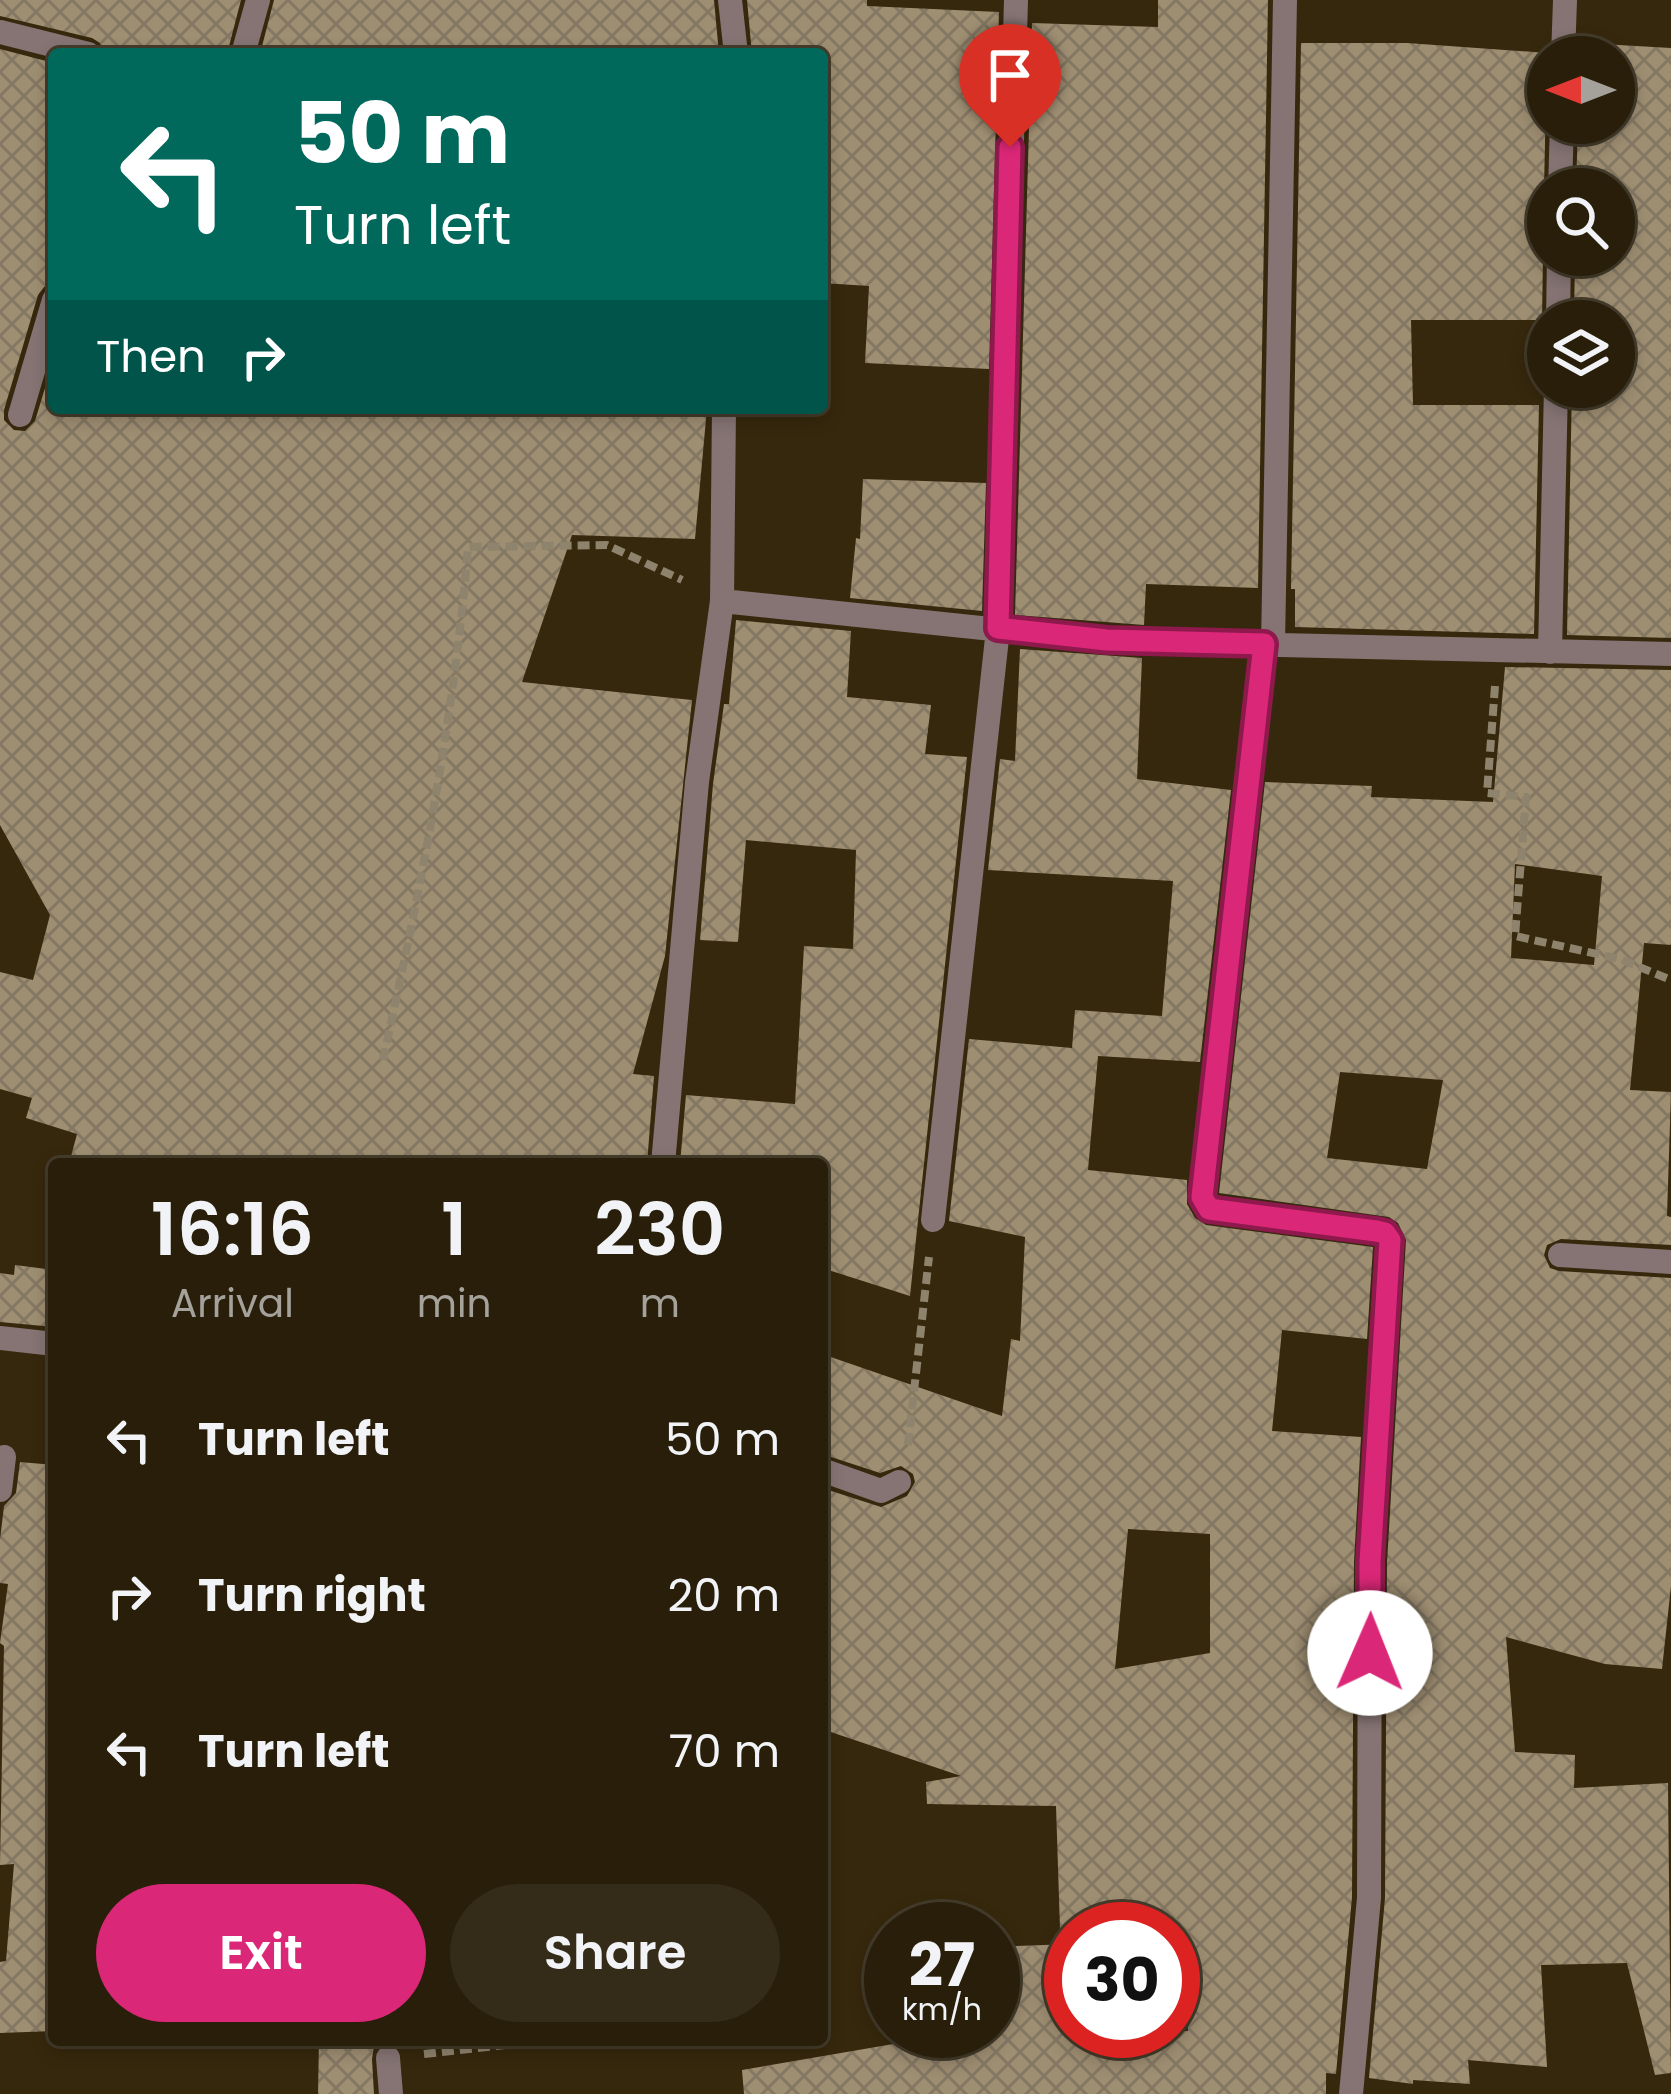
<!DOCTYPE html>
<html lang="en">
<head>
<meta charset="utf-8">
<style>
  :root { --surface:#281e0a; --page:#342b18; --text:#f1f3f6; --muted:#a5a29c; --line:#443c2b; --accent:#db2777 }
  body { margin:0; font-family:Poppins,sans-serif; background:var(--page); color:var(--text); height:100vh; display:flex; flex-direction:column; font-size:45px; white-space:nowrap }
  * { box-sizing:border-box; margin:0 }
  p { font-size:39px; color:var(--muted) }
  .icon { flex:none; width:66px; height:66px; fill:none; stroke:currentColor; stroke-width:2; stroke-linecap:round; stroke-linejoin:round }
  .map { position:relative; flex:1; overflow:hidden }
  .sheet { position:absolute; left:48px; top:1158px; width:780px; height:888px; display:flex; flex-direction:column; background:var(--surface); border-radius:12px; box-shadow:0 6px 18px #0003,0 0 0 3px var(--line) }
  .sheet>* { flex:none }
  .top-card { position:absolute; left:48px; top:48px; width:780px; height:366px; border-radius:12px; box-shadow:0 6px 18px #0003,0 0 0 3px var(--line); background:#00695c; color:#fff; overflow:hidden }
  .needle { width:78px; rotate:270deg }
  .tools { position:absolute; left:1527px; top:36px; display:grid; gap:24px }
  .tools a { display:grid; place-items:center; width:108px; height:108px; border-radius:50%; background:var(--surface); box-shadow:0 6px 18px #0003,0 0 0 3px var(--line); font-size:60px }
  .speed { position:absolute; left:864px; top:1902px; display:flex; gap:24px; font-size:60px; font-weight:700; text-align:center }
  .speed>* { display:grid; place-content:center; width:156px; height:156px; border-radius:50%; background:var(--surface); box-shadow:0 6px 18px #0003,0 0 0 3px var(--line); line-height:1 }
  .speed small { font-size:30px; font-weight:400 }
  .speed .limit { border:18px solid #d22; background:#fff; color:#111 }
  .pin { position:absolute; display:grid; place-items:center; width:102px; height:102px; color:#fff; margin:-123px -51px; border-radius:50% 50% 50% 0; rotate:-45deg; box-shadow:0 0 12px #0007 }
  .pin .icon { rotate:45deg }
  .me { position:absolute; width:132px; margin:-66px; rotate:1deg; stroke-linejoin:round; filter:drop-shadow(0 0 9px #0008) }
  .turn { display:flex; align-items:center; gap:42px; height:252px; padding:0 48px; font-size:54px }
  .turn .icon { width:156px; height:156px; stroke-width:2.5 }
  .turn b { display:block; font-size:84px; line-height:102px }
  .then { display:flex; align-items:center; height:114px; padding:0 48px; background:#0003; gap:24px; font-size:45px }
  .eta { display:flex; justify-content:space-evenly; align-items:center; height:204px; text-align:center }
  .eta b { font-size:72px; font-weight:600; line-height:84px }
  .cta { display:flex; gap:24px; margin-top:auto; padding:24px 48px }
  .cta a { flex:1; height:138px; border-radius:72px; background:var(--accent); color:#fff; font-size:48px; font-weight:600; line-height:138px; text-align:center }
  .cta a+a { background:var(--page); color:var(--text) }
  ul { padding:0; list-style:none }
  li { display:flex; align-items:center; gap:36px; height:156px; padding:0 48px }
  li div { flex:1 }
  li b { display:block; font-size:45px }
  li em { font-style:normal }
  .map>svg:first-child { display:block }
  .building { fill:url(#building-cross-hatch); fill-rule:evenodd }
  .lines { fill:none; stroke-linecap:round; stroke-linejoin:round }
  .path { stroke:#8e836d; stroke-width:8; stroke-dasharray:12 6; stroke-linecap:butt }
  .street { stroke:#857473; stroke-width:24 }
  .route-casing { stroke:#8e194d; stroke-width:30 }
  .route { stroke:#db2777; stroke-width:21 }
</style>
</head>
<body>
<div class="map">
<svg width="1671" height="2094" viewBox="0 0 1671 2094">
  <defs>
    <pattern id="building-cross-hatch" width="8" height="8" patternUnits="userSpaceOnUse" patternTransform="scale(3)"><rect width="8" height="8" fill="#9e8e72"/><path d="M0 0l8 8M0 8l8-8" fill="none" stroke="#847863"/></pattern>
  </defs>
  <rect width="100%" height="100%" fill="#36280d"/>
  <path class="building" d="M 0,0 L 241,0 L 227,54 L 104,54 L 100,43 L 92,38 L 0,16 Z
    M 274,0 L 714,0 L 719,54 L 260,54 Z
    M 747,0 L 867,0 L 867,6 L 999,12 L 989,369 L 865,363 L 869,286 L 822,283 L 822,54 L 752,54 Z
    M 1158,0 L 1268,0 L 1258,588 L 1146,584 L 1144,625 L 1015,615 L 1032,23 L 1158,27 Z
    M 1301,43 L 1407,43 L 1547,53 L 1544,188 L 1548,200 L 1548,243 L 1543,255 L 1542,320 L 1411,320 L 1413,405 L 1539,405 L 1534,634 L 1295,627 L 1295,589 L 1291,589 Z
    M 1584,43 L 1671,48 L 1671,638 L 1567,635 L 1572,387 L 1614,387 L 1614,321 L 1574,321 L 1575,255 L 1614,255 L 1614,189 L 1576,189 L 1578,123 L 1614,123 L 1614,57 L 1580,57 L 1584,56 Z
    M 0,49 L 54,63 L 54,284 L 44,287 L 38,295 L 4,410 L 4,420 L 14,430 L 25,431 L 35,421 L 54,358 L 54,408 L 707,408 L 695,539 L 572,535 L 522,682 L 692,700 L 665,956 L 633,1074 L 654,1076 L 647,1164 L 69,1164 L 77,1134 L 26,1118 L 32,1098 L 0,1089 L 0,972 L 33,980 L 50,915 L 0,825 Z
    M 863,479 L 986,483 L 982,611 L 850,598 L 856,538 L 860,539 Z
    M 736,620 L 851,631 L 847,697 L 931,705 L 925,754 L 967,757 L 910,1296 L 822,1268 L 822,1164 L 680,1164 L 686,1095 L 795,1104 L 804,946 L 853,949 L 856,850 L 746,840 L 738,942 L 700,940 L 713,784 L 724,704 L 729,704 Z
    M 1020,649 L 1142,658 L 1137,779 L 1231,790 L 1200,1062 L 1098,1056 L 1088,1170 L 1187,1180 L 1187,1204 L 1195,1218 L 1206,1225 L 1373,1247 L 1367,1339 L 1282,1330 L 1272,1431 L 1361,1437 L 1354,1562 L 1352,1897 L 1336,2074 L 1326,2073 L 1326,2094 L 744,2094 L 742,2070 L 905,2042 L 907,2031 L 993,2031 L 993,1947 L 1071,1944 L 1071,2031 L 1188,2031 L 1181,1929 L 1060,1929 L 1056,1806 L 927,1804 L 926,1782 L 961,1776 L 822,1729 L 822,1488 L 881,1507 L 907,1496 L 915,1482 L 913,1474 L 901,1466 L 880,1473 L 822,1454 L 822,1354 L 1002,1416 L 1011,1339 L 1020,1341 L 1025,1237 L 949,1221 L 969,1039 L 1072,1048 L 1075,1010 L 1162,1016 L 1173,881 L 988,870 L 1000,759 L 1015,761 ZM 1128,1529 L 1210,1534 L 1210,1653 L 1115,1669 Z
    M 1505,667 L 1671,670 L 1671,945 L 1644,943 L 1630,1090 L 1671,1092 L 1667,1216 L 1671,1217 L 1671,1245 L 1561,1239 L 1547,1245 L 1544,1255 L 1550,1268 L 1559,1271 L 1671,1278 L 1671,1586 L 1662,1669 L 1605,1664 L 1506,1637 L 1515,1752 L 1575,1755 L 1574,1788 L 1668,1783 L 1671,2073 L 1655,2075 L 1627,1963 L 1541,1965 L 1547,2067 L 1468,2060 L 1470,2084 L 1413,2080 L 1413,2084 L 1369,2078 L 1385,1898 L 1387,1563 L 1406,1240 L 1398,1223 L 1389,1217 L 1219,1193 L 1265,782 L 1372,786 L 1371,797 L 1493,802 ZM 1515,864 L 1602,876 L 1594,965 L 1511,958 ZM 1340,1072 L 1443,1080 L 1427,1169 L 1327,1158 Z
    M 15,1265 L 54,1270 L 54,1327 L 0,1322 L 0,1273 L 14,1275 Z
    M 20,1462 L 54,1465 L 54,2031 L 0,2033 L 0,1962 L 6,1961 L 14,1864 L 0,1865 L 4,1646 L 0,1643 L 8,1584 L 0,1583 L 0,1540 L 4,1506 L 16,1493 Z
    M 319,2040 L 375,2040 L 372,2059 L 374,2094 L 318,2094 Z"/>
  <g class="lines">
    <path class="path" d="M 1495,686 L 1487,793 L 1526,797 L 1515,936 L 1620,959 L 1671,980
      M 383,1060 C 420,891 454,720 468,547 L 607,545 L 682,580
      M 908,1445 L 929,1257
      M 424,2054 L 524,2043"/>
    <path class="street" d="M 730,0 L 736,54
      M 0,32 L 88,54
      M 243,54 L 258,0
      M 1563,57 L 1565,0
      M 1560,189 L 1562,123
      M 1558,321 L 1559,255
      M 20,415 L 54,300
      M 722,601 L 1107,641 L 1671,654
      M 1264,644 L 1202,1197 L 1209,1209 L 1376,1231 L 1385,1233 L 1390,1240 L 1370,1562 L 1369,1898 L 1351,2094
      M 1273,644 L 1285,0
      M 1550,652 L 1556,387
      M 663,1164 L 697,782 L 722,601 L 724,408
      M 933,1220 L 998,629 L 1016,0
      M 1560,1255 L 1671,1262
      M 0,1338 L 54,1344
      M 822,1470 L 881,1491 L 899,1482
      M 0,1490 L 4,1457
      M 388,2058 L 391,2094"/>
  </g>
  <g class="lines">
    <g class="route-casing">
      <path id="route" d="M 1010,147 L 998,628 L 1107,640 L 1264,644 L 1202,1197 L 1209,1209 L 1376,1231 L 1385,1233 L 1390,1240 L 1370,1562 L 1370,1653"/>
    </g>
    <use href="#route" class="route"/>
  </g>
</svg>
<div class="tools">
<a><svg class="needle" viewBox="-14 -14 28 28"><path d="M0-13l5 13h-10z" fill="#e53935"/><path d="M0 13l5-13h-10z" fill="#a5a29c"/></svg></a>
<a><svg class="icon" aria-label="search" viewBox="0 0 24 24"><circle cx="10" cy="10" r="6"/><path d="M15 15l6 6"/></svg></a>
<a><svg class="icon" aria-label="layers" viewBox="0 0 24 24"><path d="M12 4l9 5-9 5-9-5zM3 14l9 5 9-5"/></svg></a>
</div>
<div class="speed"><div>27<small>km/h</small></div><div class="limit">30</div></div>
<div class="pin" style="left:1010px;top:147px;background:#d93025"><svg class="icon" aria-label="arrive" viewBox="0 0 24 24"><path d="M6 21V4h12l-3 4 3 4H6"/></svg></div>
<svg class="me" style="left:1370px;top:1653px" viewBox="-20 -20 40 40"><circle r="19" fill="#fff"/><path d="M0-13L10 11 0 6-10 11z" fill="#db2777"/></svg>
<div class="top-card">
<div class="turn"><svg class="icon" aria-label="left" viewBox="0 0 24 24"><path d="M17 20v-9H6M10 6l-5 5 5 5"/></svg><div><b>50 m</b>Turn left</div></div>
<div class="then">Then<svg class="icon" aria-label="right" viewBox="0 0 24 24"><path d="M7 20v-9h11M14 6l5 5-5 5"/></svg></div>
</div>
<section class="sheet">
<div class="eta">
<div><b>16:16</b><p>Arrival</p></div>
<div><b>1</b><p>min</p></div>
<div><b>230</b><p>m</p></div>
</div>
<ul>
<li><svg class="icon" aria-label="left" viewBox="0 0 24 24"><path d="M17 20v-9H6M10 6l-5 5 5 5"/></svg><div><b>Turn left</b></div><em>50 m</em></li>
<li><svg class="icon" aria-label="right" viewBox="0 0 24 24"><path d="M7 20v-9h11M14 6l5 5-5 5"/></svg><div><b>Turn right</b></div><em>20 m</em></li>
<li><svg class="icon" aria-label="left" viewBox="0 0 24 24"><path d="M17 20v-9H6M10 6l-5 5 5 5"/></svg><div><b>Turn left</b></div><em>70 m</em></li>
</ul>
<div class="cta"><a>Exit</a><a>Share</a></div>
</section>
</div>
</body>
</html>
